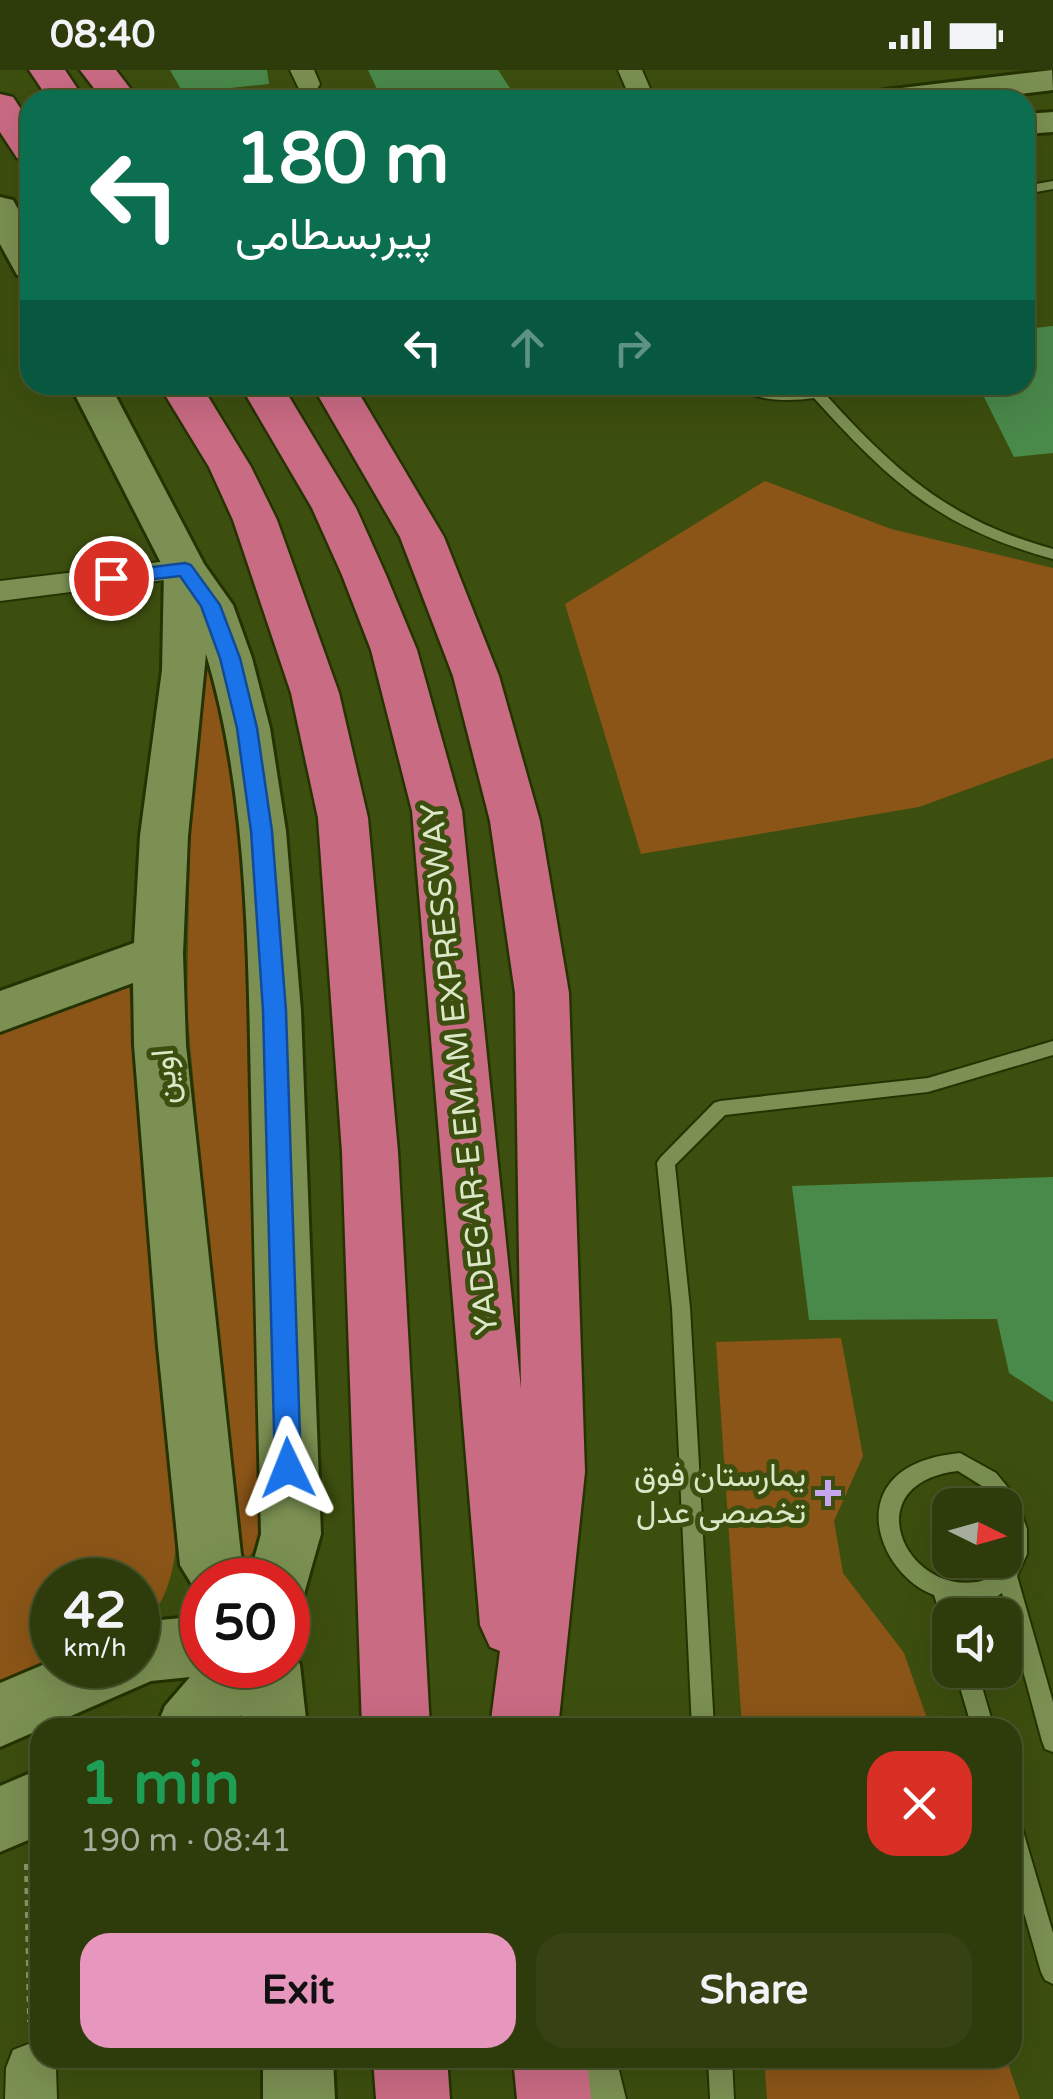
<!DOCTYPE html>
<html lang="en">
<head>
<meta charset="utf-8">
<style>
  :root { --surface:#2e3b0b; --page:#364214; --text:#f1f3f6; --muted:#a7ad9d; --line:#49552c; --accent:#e797bd }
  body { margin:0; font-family:"Varela Round",Vazirmatn,sans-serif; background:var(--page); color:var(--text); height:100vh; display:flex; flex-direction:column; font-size:38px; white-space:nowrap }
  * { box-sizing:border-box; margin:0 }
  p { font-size:32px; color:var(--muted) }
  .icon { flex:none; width:55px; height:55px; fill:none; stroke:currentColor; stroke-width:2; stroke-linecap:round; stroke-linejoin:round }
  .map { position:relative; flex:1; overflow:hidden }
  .details { position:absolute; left:30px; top:1648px; width:992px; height:350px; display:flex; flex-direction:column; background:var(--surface); border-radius:30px; box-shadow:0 10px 40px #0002,0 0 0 2px var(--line) }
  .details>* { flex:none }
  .top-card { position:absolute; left:20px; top:20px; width:1015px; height:305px; border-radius:30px; box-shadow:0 10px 40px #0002,0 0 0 2px var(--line); background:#0b6e4f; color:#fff; overflow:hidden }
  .needle { width:65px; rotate:95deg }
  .tools { position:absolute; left:932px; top:1418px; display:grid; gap:20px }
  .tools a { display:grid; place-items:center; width:90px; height:90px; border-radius:20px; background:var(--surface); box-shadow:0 10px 40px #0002,0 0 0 2px var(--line); font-size:50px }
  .speed { position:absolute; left:30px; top:1488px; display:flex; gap:20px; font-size:50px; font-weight:700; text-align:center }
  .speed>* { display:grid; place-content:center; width:130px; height:130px; border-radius:50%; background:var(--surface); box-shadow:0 10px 40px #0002,0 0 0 2px var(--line); line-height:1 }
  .speed small { font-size:25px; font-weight:400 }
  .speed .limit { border:15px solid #d22; background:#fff; color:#111 }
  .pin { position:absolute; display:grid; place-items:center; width:85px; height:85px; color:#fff; margin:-42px; border:5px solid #fff; border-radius:50%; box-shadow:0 2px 10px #0007 }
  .me { position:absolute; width:110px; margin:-55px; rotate:358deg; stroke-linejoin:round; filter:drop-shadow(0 0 8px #0008) }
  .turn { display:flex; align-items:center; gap:35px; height:210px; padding:0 50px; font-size:45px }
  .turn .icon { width:130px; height:130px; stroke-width:2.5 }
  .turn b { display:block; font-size:70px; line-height:85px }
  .lanes { display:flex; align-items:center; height:95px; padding:0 50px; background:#0003; justify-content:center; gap:50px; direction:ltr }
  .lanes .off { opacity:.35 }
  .round { display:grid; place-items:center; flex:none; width:105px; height:105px; border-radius:30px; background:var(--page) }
  .head { display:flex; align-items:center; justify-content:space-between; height:170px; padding:0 50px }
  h1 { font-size:60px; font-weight:700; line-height:75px; color:#1e9e55 }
  .action { display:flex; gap:20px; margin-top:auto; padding:20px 50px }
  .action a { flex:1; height:115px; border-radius:30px; background:var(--accent); color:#111; font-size:40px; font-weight:700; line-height:115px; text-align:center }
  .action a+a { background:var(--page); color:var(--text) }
  .status { display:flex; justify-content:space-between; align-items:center; height:70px; padding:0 50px; background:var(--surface); direction:ltr }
  .status svg { height:28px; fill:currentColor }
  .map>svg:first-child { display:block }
  .green { fill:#8b5517 }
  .building { fill:#49894a }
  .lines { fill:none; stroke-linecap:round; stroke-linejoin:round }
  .lane-casing { stroke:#253302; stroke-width:4 }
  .street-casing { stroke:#253302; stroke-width:4 }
  .secondary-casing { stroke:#253302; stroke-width:6 }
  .highway-casing { stroke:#253302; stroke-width:5 }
  .path { stroke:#8a9a69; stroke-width:8; stroke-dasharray:6 6; stroke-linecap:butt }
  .lane { fill:#7b9052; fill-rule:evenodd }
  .street { fill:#7b9052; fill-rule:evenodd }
  .secondary { fill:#7b9052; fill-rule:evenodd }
  .highway { fill:#ca6b84; fill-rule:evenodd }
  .route { fill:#1a73e8; stroke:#114b97; stroke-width:2.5 }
  .poi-dot { fill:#c7a6f0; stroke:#3d4f0f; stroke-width:4 }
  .labels { text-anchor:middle; stroke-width:10; stroke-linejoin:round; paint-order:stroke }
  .street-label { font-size:32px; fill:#dbe8c7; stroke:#3d4f0f }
  .poi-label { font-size:32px; fill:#dbe8c7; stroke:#3d4f0f; text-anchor:end }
</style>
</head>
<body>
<div class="status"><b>08:40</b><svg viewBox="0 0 49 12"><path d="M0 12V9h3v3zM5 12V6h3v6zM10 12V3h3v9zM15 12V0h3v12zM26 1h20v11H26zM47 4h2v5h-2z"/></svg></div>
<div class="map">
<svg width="1053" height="2029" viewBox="0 0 1053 2029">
  <rect width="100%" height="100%" fill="#3d4f0f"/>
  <path class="green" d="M 765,411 L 891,459 L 1053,498 L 1053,688 L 919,737 L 641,784 L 565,534 Z
    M 194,538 L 231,667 L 247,813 L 259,1455 C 257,1471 257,1483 243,1491 L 236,1486 L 187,939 Z
    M 129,915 L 177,1438 C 177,1488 174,1525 138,1563 L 138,1510 L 52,1510 L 52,1595 L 0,1619 L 0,964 Z
    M 841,1268 L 863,1386 L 834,1451 L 843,1503 L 904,1583 L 930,1657 L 742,1657 L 716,1272 Z
    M 764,1988 L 1006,1988 L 1020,2029 L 767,2029 Z"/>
  <path class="building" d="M 170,0 L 267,0 L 269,14 L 183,23 Z
    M 368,0 L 498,0 L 510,18 L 416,30 L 382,30 Z
    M 1053,256 L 1053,383 L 1014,387 L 978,315 L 1025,315 L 1025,259 Z
    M 1053,1107 L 1053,1332 L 1009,1303 L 997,1249 L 809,1250 L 792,1116 Z"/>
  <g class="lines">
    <g class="lane-casing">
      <path id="lane" d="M 1053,111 L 1053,119 L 1025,124 L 1025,116 Z
        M 732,315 L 789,322 L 847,315 L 826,325 C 896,402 950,451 1053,479 L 1053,489 C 940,458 891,413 814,328 C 787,332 755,331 732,315 Z
        M 1053,971 L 1053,985 L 928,1022 L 725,1045 L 675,1095 L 690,1238 L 714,1658 L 692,1658 L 672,1238 L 657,1093 L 660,1088 L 714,1033 L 720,1031 L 928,1008 Z
        M 960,1383 L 996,1403 L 1015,1426 L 1027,1459 L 1027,1484 L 1017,1506 L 1053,1632 L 1053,1682 L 1045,1679 L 1042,1671 L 1002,1523 C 991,1532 970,1536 957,1532 L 960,1545 L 950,1545 L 950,1555 L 943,1552 L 934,1525 C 888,1508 855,1439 900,1403 C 917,1390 939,1385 960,1383 ZM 958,1401 L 982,1416 L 998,1435 L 1005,1435 C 1005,1452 1011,1474 1005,1490 C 1001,1500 988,1511 976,1512 C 904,1523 855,1413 958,1401 Z
        M 955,1600 L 977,1600 L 994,1658 L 972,1658 Z
        M 1012,1750 L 1020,1753 L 1023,1761 L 1053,1863 L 1053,1914 L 1045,1910 L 1041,1902 L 1012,1801 Z
        M 708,1988 L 732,1988 L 734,2029 L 710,2029 Z"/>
    </g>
    <g class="street-casing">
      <path id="street" d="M 290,0 L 314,0 L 320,14 L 317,19 L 299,19 Z
        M 618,0 L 642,0 L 655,30 L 631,30 Z
        M 185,489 L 196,492 L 200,499 L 196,506 L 0,531 L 0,511 Z
        M 31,1973 L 40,1976 L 40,1988 L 52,1988 L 56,1998 L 57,2029 L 5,2029 L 6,1998 L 13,1980 Z
        M 566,1988 L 616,1988 L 626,2029 L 574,2029 Z"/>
    </g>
    <g class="secondary-casing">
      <path id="secondary" d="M 1052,0 L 1053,20 L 970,30 L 868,30 L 873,23 L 885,20 Z
        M 1053,42 L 1053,62 L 1025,64 L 1025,44 Z
        M 0,127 L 13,130 L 30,161 L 30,208 L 17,205 L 0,174 Z
        M 70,315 L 110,315 L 204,494 L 233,535 L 252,588 L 270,658 L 286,761 L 301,941 L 321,1464 L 302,1531 L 288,1536 L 288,1510 L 202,1510 L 202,1531 L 180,1495 L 158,1277 L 134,975 L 133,913 L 0,962 L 0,921 L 134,873 L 140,766 L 162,600 L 164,499 ZM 206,584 C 248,723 248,878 251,1022 C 254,1170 257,1317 261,1464 L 250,1504 L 241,1485 L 186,975 L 183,884 L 188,766 Z
        M 202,1546 L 202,1595 L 288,1595 L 288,1572 L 290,1573 L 300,1595 L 307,1658 L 243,1658 L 241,1645 L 230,1658 L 156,1658 L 165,1636 L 190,1607 L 151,1611 L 0,1677 L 0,1613 L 52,1591 L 52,1595 L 138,1595 L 138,1556 L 150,1551 Z
        M 40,1699 L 40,1765 L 0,1782 L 0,1716 Z
        M 263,1988 L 333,1988 L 335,2029 L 263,2029 Z"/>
    </g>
    <g class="highway-casing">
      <path id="highway" d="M 29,0 L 65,0 L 85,30 L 49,30 Z
        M 80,0 L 116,0 L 139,30 L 103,30 Z
        M 0,24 L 13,27 L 30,53 L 30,91 L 17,88 L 0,62 Z
        M 159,315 L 201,315 L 251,397 L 277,450 L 339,623 L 368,748 L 398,1082 L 430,1658 L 362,1658 L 342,1082 L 318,748 L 291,623 L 233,450 L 209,397 Z
        M 240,315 L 282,315 L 356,438 L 386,505 L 417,580 L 462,741 L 521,1319 L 515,923 L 490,751 L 453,606 L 400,467 L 312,315 L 354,315 L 444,467 L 499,606 L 540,751 L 569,923 L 585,1402 L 558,1658 L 490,1658 L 500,1581 L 490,1577 L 480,1555 L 412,741 L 371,580 L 342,505 L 312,438 Z
        M 373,1988 L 447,1988 L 450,2029 L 376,2029 Z
        M 513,1988 L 587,1988 L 591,2029 L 517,2029 Z"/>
    </g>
    <path class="path" d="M 28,1794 L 31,1952"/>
    <use href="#lane" class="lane"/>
    <use href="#street" class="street"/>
    <use href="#secondary" class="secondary"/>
    <use href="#highway" class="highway"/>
  </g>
  <path class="route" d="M 185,493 L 191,495 L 220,535 L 240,588 L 257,658 L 272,761 L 286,941 L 301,1398 L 297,1406 L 288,1409 L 279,1406 L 275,1398 L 263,941 L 251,761 L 237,658 L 220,588 L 201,536 L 180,506 L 111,514 L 101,508 L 111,502 Z"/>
  <path class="poi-dot" d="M823 1408h10v10h10v10h-10v10h-10v-10h-10v-10h10z"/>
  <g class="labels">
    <g class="street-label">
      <text transform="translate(459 999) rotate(-96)" y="11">YADEGAR-E EMAM EXPRESSWAY</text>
      <text transform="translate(164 1007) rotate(-95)" y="11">اوین</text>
    </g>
    <g class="poi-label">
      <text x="806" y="1416">یمارستان فوق<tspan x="806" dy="37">تخصصی عدل</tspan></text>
    </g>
  </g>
</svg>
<div class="tools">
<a><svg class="needle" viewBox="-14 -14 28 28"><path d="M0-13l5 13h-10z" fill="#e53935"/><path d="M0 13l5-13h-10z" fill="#a7ad9d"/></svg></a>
<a><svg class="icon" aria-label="sound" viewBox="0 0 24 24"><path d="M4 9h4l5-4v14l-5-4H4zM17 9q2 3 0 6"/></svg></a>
</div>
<div class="speed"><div>42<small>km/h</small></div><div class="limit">50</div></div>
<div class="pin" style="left:111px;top:508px;background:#d93025"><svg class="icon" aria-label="arrive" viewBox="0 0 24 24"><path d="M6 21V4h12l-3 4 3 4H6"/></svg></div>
<svg class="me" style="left:288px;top:1398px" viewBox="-20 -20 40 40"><path d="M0-17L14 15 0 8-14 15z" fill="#1a73e8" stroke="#fff" stroke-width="4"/></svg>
<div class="top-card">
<div class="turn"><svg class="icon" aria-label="left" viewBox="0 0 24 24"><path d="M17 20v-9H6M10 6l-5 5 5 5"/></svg><div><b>180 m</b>پیربسطامی</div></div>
<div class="lanes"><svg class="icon" aria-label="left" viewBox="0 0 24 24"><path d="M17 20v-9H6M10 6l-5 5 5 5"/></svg><svg class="icon off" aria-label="ahead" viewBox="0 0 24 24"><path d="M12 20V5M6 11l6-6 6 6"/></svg><svg class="icon off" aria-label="right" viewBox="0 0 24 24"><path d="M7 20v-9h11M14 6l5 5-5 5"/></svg></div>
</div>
<section class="details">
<div class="head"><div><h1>1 min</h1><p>190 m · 08:41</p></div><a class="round" style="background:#d93025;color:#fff"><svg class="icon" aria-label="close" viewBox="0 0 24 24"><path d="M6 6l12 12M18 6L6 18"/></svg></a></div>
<div class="action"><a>Exit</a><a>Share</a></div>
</section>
</div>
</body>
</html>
